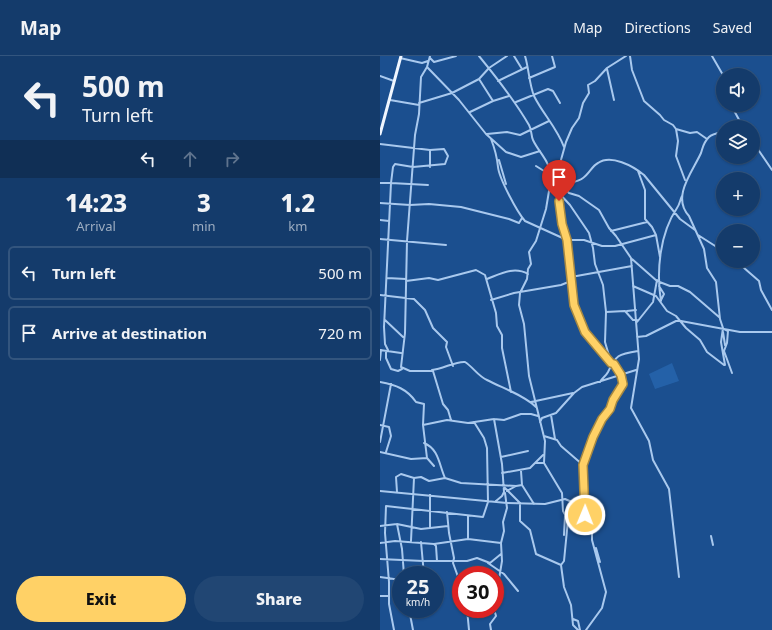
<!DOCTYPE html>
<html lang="en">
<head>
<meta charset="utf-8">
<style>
  :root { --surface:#143b6b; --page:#214673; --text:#f1f3f6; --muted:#9dadc1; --line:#33557e; --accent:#ffd166 }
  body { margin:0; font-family:"Noto Sans",sans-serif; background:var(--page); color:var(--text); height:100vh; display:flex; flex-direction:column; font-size:15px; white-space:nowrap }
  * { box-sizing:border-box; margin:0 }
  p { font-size:13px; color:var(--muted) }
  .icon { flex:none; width:22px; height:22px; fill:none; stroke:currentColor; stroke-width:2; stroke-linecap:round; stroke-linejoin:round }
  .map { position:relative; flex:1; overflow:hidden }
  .side { display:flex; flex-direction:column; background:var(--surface); width:380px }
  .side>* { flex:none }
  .banner { background:#143b6b; color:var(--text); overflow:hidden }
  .tools { position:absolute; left:336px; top:12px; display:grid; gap:8px }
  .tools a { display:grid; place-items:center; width:44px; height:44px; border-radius:50%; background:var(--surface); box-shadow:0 1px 3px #0004,0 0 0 1px var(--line); font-size:20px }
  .speed { position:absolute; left:12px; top:510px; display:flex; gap:8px; font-size:20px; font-weight:700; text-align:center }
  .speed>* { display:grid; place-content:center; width:52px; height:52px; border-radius:50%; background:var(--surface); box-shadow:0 1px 3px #0004,0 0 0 1px var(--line); line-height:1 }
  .speed small { font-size:10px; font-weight:400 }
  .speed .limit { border:6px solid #d22; background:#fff; color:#111 }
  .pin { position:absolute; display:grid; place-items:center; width:34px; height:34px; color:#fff; margin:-41px -17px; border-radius:50% 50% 50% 0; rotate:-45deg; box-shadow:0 0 4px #0007 }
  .pin .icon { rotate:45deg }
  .me { position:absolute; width:44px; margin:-22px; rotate:1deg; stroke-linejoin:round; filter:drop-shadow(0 0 3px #0008) }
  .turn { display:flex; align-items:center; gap:14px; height:84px; padding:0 16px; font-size:18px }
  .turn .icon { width:52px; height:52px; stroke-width:2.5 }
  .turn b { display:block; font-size:28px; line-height:34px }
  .lanes { display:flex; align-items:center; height:38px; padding:0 16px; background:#0003; justify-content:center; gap:20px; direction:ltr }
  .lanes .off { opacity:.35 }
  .eta { display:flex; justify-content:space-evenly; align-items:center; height:68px; text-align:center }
  .eta b { font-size:24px; font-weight:800; line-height:28px }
  .cta { display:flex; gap:8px; margin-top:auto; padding:8px 16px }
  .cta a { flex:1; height:46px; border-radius:24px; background:var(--accent); color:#111; font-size:16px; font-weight:800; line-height:46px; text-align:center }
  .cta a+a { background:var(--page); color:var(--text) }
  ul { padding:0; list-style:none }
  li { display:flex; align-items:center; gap:12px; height:54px; margin:0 8px 6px; padding:0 8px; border:2px solid var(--line); border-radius:6px }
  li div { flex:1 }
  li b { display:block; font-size:15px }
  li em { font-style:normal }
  header { display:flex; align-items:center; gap:24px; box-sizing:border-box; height:56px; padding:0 20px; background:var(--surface); border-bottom:1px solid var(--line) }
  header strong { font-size:19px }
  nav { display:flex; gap:22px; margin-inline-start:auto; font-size:14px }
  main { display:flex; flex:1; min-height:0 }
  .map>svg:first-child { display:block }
  .green { fill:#2461a8 }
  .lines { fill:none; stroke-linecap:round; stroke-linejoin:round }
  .minor { stroke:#a9c9ee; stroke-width:2 }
  .major { stroke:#f0f6ff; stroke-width:3 }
  .route-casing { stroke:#a68842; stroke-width:10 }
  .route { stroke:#ffd166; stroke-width:7 }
</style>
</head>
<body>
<header>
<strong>Map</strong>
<nav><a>Map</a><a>Directions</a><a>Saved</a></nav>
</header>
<main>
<section class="side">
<div class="banner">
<div class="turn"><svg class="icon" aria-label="left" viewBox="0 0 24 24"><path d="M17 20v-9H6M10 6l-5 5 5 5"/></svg><div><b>500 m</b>Turn left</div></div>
<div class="lanes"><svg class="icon" aria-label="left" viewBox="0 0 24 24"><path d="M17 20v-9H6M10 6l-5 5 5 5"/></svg><svg class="icon off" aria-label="ahead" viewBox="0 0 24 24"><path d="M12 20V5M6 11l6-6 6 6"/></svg><svg class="icon off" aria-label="right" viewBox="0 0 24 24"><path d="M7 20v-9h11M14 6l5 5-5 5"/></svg></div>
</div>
<div class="eta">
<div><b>14:23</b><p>Arrival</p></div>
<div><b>3</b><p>min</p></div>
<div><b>1.2</b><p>km</p></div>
</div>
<ul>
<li><svg class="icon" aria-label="left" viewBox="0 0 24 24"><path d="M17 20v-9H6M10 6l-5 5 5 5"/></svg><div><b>Turn left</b></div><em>500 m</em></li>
<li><svg class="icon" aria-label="arrive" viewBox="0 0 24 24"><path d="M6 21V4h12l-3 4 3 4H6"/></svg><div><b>Arrive at destination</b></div><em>720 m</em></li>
</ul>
<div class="cta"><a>Exit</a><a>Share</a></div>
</section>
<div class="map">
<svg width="392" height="574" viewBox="0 0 392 574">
  <rect width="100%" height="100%" fill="#1b4f8f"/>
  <path class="green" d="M 292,307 L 299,325 L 275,333 L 269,318 Z"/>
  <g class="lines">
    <path class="minor" d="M 50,0 L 47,11 L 79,44 L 106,78 L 126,96 L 141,101 L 160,95
      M 99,0 C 117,22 135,45 149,69 C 152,74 151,80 153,84 C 159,97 172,107 170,122
      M 134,0 L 142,13
      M 145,0 C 149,13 149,27 154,40 C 163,58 177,72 184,91
      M 250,0 L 252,14 L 264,45 L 280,59 L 284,64 L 293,69 L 296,73 L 298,85 L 296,100 L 305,124
      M 332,0 L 343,19
      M 20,2 L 42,7 L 48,5
      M 50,2 L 54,6 L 76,0
      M 47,11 L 41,21 L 39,58 L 35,79 L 27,185 L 25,277 L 21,311 L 30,315 L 53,315 L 63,348 L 68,354 L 71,364
      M 227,13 L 234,44
      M 0,20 L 14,25
      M 149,22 L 175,11 L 172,0
      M 99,23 L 113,45
      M 118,25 L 147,11
      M 10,44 L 39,49
      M 136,46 L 168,33 L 173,35 L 180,47
      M 39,47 L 72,37 L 99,23 L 109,12 L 127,0
      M 351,49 L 363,71
      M 90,56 L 113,45 L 129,40
      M 350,71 L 359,65
      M 296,73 L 310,77 L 317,76 L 327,83
      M 343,76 C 338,77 332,78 329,81 C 323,87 323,91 321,97 C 313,115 291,141 309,160 L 324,193 L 327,212 L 336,226 L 340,263 L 343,272 L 341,286 L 345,309
      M 107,78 L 127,76 L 140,79 L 169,65
      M 111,83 C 115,93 117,101 118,111 C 119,122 137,156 145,165 L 187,184 L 204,184 L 222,190 L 235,190 L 276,179 L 272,171 L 265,163 L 265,134 L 258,115
      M 373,86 L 392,114
      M 0,88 L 50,94 L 64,93 L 68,100 L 65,108 L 33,111 L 15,108 L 13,111 L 11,127 L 48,129
      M 50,94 L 50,111
      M 119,104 L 126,128
      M 156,110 L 164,115 L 171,127
      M 174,125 L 182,130 L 189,137 L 199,140 L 219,154 L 229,172 L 236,180 L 251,202 L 259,303 L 251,352 L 269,385 L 273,404 L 289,433 L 299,521
      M 0,127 L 11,127 L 4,271 L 5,288 L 8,294
      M 179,128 L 180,153 L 187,184 L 194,249 L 205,276 L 233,307
      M 182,130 C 188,127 198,126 203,122 C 209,118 212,110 218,107 C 231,98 253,110 264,119 L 300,163 L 315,174
      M 178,136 L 190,149 L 209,177 L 213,192 L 215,208 L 223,229 L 226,256 L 225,286 L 230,303 L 241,319 L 243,328 L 233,344 L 230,353 L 222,363 L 213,381 L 203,409
      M 0,147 L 30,149 L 49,148 L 81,151 L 129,163 L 139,167 L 142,162
      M 0,164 L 9,165
      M 231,175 L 267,166
      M 276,179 L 280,201
      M 318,179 L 343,195
      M 0,183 L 66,189
      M 252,203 L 277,225 L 290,230 L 298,230 L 310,236 L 339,261
      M 356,205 L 379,225 L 381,234 L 392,254
      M 191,221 L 252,210
      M 7,222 L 26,223
      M 107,223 C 120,218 134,210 148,218
      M 26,225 L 49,222 L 58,224 L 96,214 L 105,219 L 116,257 L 117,270 L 122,279 L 122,292 L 131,336
      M 253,230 L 276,240 L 287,255 L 296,260
      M 279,230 L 284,238 L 281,244
      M 0,239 L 34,243 L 45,254 L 53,272 L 67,286 L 66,291 L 73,310
      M 111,244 L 134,237 L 181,229 L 191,225
      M 281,245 C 276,215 280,177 297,152 C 300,148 300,144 302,140
      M 247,255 L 256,254
      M 226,256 L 245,255 L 253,264 L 257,264
      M 296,260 L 306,272 L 320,284 L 327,296 L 344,309
      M 5,264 L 23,281
      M 257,266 L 273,246 L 277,224
      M 344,273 L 348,275 L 347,287 L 344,295 L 352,317
      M 343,276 L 345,289
      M 257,281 L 266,280 L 296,265 L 301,265 L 360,276 L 392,276
      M 0,294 L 21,297
      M 6,295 L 6,302 L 11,313 L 18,315 L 22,313
      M 0,304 L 1,294
      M 52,314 C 63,313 76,305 85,306 C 93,311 98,320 107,324 C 122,332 144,339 156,351
      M 0,326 C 16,329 27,333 36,346 L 44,348 L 43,369
      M 220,326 C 222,322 226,320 228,316 C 236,299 238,298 258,295
      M 151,346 L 193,337
      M 171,359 L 175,383
      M 114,363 L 122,408 L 124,436 L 122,440 L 116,445
      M 160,366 L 162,362 L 176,357 L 194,337 L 202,331 L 256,314
      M 0,369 L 9,371 L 11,380 L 6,396
      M 164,380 L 177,384 L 181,390 L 203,409 L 205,459 L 212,475 L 212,484 L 226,536 L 222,552 L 206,574
      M 0,386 L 11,328
      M 44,387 C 59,393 59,409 65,422
      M 0,396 L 31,403 L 47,402
      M 121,401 L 148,395
      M 156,407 L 164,407
      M 54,410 L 47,402 L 43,369 L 67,364 L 88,367 L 114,363 L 124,364 L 141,358 L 151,358 L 158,360
      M 141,415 L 142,429 L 154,448
      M 122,417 L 150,412 L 163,399
      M 123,430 L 140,447 L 140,465 L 150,474 L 156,498 L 181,509
      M 0,435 L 127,447 L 165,448 L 185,443 L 192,446 L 205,441
      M 127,435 L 136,430 L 142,429
      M 17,436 L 16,421 L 21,418 L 34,422 L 41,421 L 49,425 L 65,422 L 81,427 L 136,430
      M 50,439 L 50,472
      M 67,456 L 69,477 L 74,502 L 73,507 L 81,529
      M 88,460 L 88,483 L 121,487
      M 17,468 L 22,493 L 24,519
      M 0,470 L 17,468 L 41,473 L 68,470
      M 184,479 L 185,460
      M 331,480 L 333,489
      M 31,485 L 34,422
      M 41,486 L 44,519
      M 0,487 L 15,485 L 54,488 L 88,483
      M 54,488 L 56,490 L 57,505
      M 216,492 L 220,506
      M 0,503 L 43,505 L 87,505 L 97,502 L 110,507 L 121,498
      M 108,507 L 124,518 L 138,535
      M 0,521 L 21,524
      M 0,540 L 9,540
      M 115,547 L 122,505 L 121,487 L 124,475 L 123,466 L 127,452 L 125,437
      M 29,553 L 33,574
      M 87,553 L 89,574
      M 193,563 L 198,565 L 200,574
      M 14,574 L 9,548 L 9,526 L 5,477 L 6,450 L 103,461 L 108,446 L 107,392 L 104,382 L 94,366
      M 111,574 L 110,568 L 116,560 L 114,553
      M 198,574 L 193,569 L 191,549 L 184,531 L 181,509 L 184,505 L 188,464 L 183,455 L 182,437 L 164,407 L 165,385 L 149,320 L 144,268 L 139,249 L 140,237 L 147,223 L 148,213 L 151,208 L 149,196 L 156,185 L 166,153 L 169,135 L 179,111 L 186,86 L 192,72 L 199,62 L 203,47 L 209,37 L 208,29 L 215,25 L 227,12 L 246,0"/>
    <path class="major" d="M 0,78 L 21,0"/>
  </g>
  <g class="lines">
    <g class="route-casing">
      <path id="route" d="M 179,145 L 182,168 L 187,184 L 194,249 L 205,276 L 231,307 L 234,308 L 241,319 L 243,328 L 233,344 L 230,353 L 222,363 L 213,381 L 203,409 L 205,459"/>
    </g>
    <use href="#route" class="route"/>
  </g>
</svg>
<div class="tools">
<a><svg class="icon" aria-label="sound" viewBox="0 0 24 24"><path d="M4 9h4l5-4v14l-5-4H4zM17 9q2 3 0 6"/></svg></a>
<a><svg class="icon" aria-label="layers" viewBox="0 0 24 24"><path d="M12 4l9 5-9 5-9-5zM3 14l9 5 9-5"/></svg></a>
<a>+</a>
<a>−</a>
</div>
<div class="speed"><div>25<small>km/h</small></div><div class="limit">30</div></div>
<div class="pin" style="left:179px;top:145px;background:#d93025"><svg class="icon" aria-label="arrive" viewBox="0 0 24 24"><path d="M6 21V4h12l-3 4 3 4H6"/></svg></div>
<svg class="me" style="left:205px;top:459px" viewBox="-20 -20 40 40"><circle r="17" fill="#ffd166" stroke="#fff" stroke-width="3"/><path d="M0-11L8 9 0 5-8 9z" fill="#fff"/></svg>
</div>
</main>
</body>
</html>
